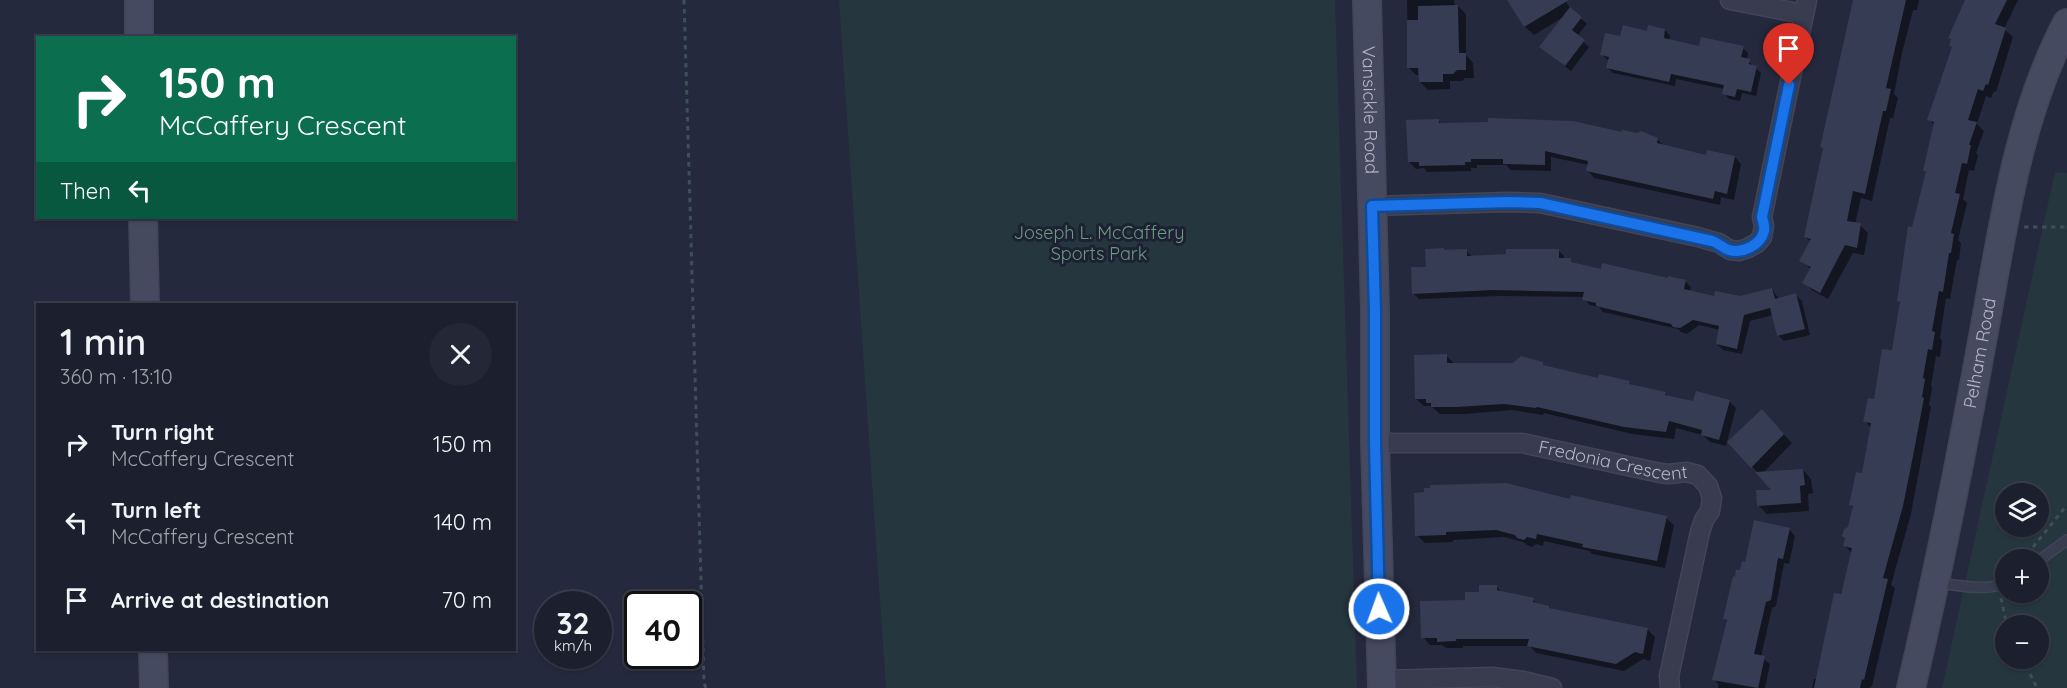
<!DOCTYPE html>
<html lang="en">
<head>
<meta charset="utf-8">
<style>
  :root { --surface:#1b1f2e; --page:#242736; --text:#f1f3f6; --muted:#a0a2aa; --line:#393d4a }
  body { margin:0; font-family:Quicksand,sans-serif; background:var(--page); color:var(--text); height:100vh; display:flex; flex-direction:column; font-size:22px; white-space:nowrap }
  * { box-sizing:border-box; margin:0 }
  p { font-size:20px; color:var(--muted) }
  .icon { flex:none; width:33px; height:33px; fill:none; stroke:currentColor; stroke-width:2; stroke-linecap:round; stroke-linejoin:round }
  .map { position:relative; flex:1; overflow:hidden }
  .sheet { position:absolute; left:36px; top:303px; width:480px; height:348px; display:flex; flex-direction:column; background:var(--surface); border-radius:0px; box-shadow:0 2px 4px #0004,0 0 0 2px var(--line) }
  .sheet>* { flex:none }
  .guide { position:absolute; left:36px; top:36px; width:480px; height:183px; border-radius:0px; box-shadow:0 2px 4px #0004,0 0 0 2px var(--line); background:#0b6e4f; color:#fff; overflow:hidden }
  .buttons { position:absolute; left:1995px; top:483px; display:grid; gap:12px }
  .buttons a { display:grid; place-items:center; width:54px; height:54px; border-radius:50%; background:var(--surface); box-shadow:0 2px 4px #0004,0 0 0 2px var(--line); font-size:30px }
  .speed { position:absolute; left:534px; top:591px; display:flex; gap:12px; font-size:30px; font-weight:700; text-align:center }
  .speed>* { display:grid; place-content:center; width:78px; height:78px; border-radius:50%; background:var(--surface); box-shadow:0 2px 4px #0004,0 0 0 2px var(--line); line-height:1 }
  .speed small { font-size:15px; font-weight:400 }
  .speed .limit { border:3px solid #111; border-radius:9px; background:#fff; color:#111 }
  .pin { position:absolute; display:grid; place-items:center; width:51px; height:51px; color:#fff; margin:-62px -26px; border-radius:50% 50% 50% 0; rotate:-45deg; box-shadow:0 0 6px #0007 }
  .pin .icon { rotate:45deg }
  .me { position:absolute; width:66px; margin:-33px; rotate:358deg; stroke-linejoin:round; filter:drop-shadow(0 0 4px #0008) }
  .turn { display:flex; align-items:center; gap:21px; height:126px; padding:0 24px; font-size:27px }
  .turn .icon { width:78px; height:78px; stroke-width:2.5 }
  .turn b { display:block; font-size:42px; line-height:51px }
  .then { display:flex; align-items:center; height:57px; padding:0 24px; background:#0003; gap:12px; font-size:22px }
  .round { display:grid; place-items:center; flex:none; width:63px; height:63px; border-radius:32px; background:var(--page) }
  .overview { display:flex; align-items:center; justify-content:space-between; height:102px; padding:0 24px }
  h1 { font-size:36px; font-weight:600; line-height:45px }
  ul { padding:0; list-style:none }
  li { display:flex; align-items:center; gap:18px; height:78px; padding:0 24px }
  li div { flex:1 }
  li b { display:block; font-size:22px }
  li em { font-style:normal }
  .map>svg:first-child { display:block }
  .green { fill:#26363f; fill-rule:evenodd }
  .shadow { fill:#0007 }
  .building { fill:#363c54 }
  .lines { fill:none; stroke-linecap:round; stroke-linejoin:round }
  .lane-casing { stroke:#414557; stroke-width:12 }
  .street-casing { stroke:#414557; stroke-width:21 }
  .secondary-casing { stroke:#414557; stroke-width:30 }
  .path { stroke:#3f4f57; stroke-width:3; stroke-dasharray:4.5 4.5; stroke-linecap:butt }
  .lane { stroke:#383c4e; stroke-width:9 }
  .street { stroke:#383c4e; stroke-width:18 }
  .secondary { stroke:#464a61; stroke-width:27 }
  .route-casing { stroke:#114b97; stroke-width:15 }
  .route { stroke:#1a73e8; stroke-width:10 }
  .labels { text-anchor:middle; stroke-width:6; stroke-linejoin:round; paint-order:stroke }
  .street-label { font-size:18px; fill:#b4b7c9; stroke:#1d2133 }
  .park-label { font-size:18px; fill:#6b9a81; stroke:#1d2133 }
</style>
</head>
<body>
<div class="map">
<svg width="2067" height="688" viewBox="0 0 2067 688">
  <rect width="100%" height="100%" fill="#24293e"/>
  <path class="green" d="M 839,0 L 1335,0 L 1357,688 L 886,688 Z
    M 2055,172 L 2067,173 L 2067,688 L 1942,688 ZM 2006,494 L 2038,494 L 2038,526 L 2006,526 ZM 2006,560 L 2038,560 L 2038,592 L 2006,592 ZM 2006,626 L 2038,626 L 2038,658 L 2006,658 Z"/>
  <path class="shadow" d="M 1407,0 L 1454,0 L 1455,6 L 1458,6 L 1466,14 L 1466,55 L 1473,63 L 1474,78 L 1465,78 L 1462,81 L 1450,81 L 1450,89 L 1428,90 L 1420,82 L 1420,75 L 1416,75 L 1408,67 Z
    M 1509,0 L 1565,0 L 1571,10 L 1587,24 L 1577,36 L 1589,47 L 1571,71 L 1547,52 L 1565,16 L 1534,35 L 1525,27 Z
    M 1856,0 L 1919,0 L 1917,10 L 1913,10 L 1902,53 L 1894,94 L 1898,98 L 1893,118 L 1890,118 L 1872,201 L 1861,198 L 1855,224 L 1860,225 L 1868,233 L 1864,255 L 1853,253 L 1828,299 L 1812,290 L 1804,282 L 1811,269 L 1801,260 L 1811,242 L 1806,237 Z
    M 1967,0 L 2018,0 L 2004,29 L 2013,37 L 1996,92 L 1994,91 L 1991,98 L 1986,96 L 1977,124 L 1984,131 L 1976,153 L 1978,155 L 1974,171 L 1969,170 L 1963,199 L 1967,203 L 1958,240 L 1961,243 L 1959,260 L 1957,260 L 1950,299 L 1946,298 L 1940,338 L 1942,341 L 1940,357 L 1936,356 L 1931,386 L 1932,388 L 1929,405 L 1931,407 L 1911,514 L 1891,585 L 1895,588 L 1872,686 L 1869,688 L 1812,688 L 1814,679 L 1817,679 L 1852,553 L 1845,546 L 1854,508 L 1850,504 L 1863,475 L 1871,428 L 1865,421 L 1893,352 L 1913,229 L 1927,172 L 1925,170 L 1935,126 L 1929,119 L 1953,48 L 1950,45 Z
    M 1665,30 L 1670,36 L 1669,41 L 1700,47 L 1743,48 L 1748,53 L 1747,60 L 1761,73 L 1756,96 L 1742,93 L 1740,101 L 1729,99 L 1724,93 L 1724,89 L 1676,79 L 1675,86 L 1613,73 L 1608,68 L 1609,61 L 1602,55 L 1621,38 Z
    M 1438,120 L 1443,125 L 1657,139 L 1665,147 L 1707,157 L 1735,157 L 1741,164 L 1734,200 L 1721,197 L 1720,205 L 1594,178 L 1588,171 L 1589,165 L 1551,157 L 1551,171 L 1511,170 L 1506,165 L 1477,165 L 1477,168 L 1471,168 L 1471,171 L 1427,172 L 1424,168 L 1416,169 L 1409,162 Z
    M 1558,250 L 1564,256 L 1564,260 L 1570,260 L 1575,265 L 1602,271 L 1685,281 L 1691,287 L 1690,292 L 1715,297 L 1740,298 L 1772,289 L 1779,299 L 1796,295 L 1802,301 L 1810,335 L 1784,341 L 1778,335 L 1773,315 L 1750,321 L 1742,354 L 1723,350 L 1717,344 L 1720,330 L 1699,325 L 1687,334 L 1681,332 L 1678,329 L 1603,312 L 1599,307 L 1590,305 L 1584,299 L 1584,297 L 1500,296 L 1419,299 L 1413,293 L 1427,269 L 1466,251 L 1473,257 Z
    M 1446,356 L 1454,363 L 1542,364 L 1546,368 L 1599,380 L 1629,383 L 1632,386 L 1665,393 L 1670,398 L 1694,403 L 1729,401 L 1736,408 L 1726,446 L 1710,442 L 1703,435 L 1676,428 L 1674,439 L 1632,434 L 1544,413 L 1543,415 L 1512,410 L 1465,414 L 1440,414 L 1431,406 L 1424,406 L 1416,399 Z
    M 1770,420 L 1792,443 L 1763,473 L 1803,470 L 1811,479 L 1813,493 L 1808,494 L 1809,511 L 1767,514 L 1758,505 L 1775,491 L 1729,442 Z
    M 1571,500 L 1666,518 L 1674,525 L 1665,568 L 1592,554 L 1589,551 L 1544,541 L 1543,546 L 1536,544 L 1532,547 L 1527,545 L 1523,542 L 1504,537 L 1453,540 L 1453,542 L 1425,543 L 1417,535 Z
    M 1789,529 L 1795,536 L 1789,564 L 1784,563 L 1776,606 L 1772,608 L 1761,657 L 1770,664 L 1765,688 L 1718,688 L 1718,684 L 1714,679 L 1728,622 L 1724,619 L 1736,578 L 1746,564 Z
    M 1496,586 L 1503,593 L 1533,600 L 1539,605 L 1549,607 L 1552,610 L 1648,630 L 1655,637 L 1650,661 L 1643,659 L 1624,671 L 1536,653 L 1530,646 L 1463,646 L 1463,648 L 1446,648 L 1442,645 L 1430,645 L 1423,637 L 1466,601 Z"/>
  <path class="building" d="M 1507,0 L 1569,0 L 1524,27 Z
    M 1853,0 L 1906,0 L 1886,88 L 1891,89 L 1886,111 L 1883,111 L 1865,194 L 1853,191 L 1847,221 L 1861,223 L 1857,248 L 1845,245 L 1820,293 L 1802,283 L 1811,267 L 1799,261 L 1811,239 L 1804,237 L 1823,148 L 1820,147 L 1824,130 Z
    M 1965,0 L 2007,0 L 1995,24 L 2006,28 L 1988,85 L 1986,84 L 1983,91 L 1978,89 L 1968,120 L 1977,122 L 1969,145 L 1971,145 L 1967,164 L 1962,163 L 1955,193 L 1960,194 L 1951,233 L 1954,234 L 1951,253 L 1949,253 L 1943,292 L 1939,291 L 1932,331 L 1935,332 L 1932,350 L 1928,349 L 1923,378 L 1925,379 L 1922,397 L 1924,398 L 1913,456 L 1903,506 L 1883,578 L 1888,579 L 1864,680 L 1862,679 L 1860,688 L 1814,688 L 1834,593 L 1841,594 L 1852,548 L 1843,546 L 1845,538 L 1842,536 L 1844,529 L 1848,527 L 1853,506 L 1849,505 L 1856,472 L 1862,473 L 1871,423 L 1863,422 L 1868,398 L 1874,399 L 1882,349 L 1892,350 L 1900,302 L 1897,301 L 1908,226 L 1912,227 L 1926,171 L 1923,171 L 1934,122 L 1927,120 L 1952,47 L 1949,46 L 1951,39 L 1948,38 Z
    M 1458,5 L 1459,53 L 1466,53 L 1466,70 L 1457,70 L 1453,74 L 1443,74 L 1443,82 L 1419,82 L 1418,68 L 1407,68 L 1407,20 L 1418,20 L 1418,6 Z
    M 1570,7 L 1582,17 L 1572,30 L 1585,40 L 1565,66 L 1539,47 Z
    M 1623,25 L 1647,31 L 1648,25 L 1665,29 L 1664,38 L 1699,46 L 1701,37 L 1744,46 L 1741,57 L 1750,59 L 1749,64 L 1757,66 L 1751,92 L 1737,89 L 1735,97 L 1722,94 L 1724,85 L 1671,74 L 1669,82 L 1606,68 L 1609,57 L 1600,55 L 1605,33 L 1620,36 Z
    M 1488,118 L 1573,121 L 1622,132 L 1622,130 L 1637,133 L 1641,131 L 1658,138 L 1657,143 L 1706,155 L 1707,150 L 1735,156 L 1727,194 L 1715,191 L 1713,199 L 1586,171 L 1588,161 L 1545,151 L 1545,165 L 1503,164 L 1503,159 L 1471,159 L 1471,162 L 1465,162 L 1465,165 L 1419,166 L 1419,162 L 1408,162 L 1406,120 L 1439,119 L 1439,123 L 1488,122 Z
    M 1444,248 L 1444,250 L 1467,249 L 1467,256 L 1506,254 L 1506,249 L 1559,249 L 1559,258 L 1571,258 L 1571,262 L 1601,269 L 1602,263 L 1668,278 L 1668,276 L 1686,280 L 1684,289 L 1714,296 L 1715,291 L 1740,296 L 1772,288 L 1775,299 L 1796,293 L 1805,329 L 1777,336 L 1770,308 L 1744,315 L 1737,349 L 1716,344 L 1719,326 L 1693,320 L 1680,328 L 1673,327 L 1671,324 L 1596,306 L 1596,303 L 1582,300 L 1584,292 L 1493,290 L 1412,294 L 1411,267 L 1426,267 L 1425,249 Z
    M 1447,354 L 1447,363 L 1513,363 L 1521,356 L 1543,362 L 1543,365 L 1598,378 L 1599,374 L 1630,381 L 1629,384 L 1666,392 L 1665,395 L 1693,401 L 1696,391 L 1730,400 L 1719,440 L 1701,435 L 1702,430 L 1669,421 L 1666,432 L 1624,427 L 1537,407 L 1536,408 L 1504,404 L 1456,407 L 1431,407 L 1431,403 L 1426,403 L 1426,399 L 1415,399 L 1414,355 Z
    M 1762,409 L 1784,434 L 1751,468 L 1727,442 Z
    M 1803,469 L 1805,485 L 1800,486 L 1801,503 L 1757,506 L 1756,490 L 1771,490 L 1755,472 Z
    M 1506,483 L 1570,499 L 1571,495 L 1667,516 L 1657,561 L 1582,547 L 1583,544 L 1537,534 L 1536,539 L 1527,537 L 1524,540 L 1517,538 L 1515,535 L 1496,530 L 1446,532 L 1446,535 L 1415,536 L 1414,493 L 1424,492 L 1424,488 L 1430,488 L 1430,485 Z
    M 1754,520 L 1790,528 L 1783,559 L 1778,558 L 1771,600 L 1766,602 L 1754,654 L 1765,656 L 1758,688 L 1712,680 L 1727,620 L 1723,619 L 1733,576 L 1735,577 L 1736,570 L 1740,570 L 1742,561 L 1745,562 Z
    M 1479,585 L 1497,585 L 1497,590 L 1534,598 L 1533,602 L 1549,606 L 1549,608 L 1648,628 L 1643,654 L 1635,652 L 1616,664 L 1527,646 L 1529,639 L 1456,639 L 1456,641 L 1437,642 L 1437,638 L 1421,638 L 1420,601 L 1465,600 L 1465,592 L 1479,592 Z"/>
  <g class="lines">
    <g class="lane-casing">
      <path id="lane" d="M 2038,561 L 2067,540
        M 1937,583 C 1960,585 1984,592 2006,583"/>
    </g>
    <g class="street-casing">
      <g id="street">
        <path d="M 1730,0 L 1803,14"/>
        <path d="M 1372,206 L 1508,202 L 1540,203 L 1698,237 L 1719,243 L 1730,250 L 1739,251 L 1748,248 L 1757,243 L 1762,237 L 1764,226 L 1762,217 L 1807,0"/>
        <path id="s1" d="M 1375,443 L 1522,443 L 1660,473 L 1669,474 L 1686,472 L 1698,475 L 1708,486 L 1712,498 L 1710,511 L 1704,520 L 1700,532 L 1669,676 L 1670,688"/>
        <path d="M 1382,680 L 1492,677 L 1523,681 L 1552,688"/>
      </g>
    </g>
    <g class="secondary-casing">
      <g id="secondary">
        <path d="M 139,0 L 139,38"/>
        <path id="s2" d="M 1367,0 L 1375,310 L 1375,443 L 1382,688"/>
        <path d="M 143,218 L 145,304"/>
        <path d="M 153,650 L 154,688"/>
        <path id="s3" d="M 1911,688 C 1938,573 1961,458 1982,342 C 2002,235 2016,120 2067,23"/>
      </g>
    </g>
    <path class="path" d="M 684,0 L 704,683 L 706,688
      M 2024,227 L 2067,227
      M 2033,547 L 2067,505
      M 2001,598 L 2007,626
      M 2022,658 L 2037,688"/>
    <use href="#lane" class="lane"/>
    <use href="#street" class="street"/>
    <use href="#secondary" class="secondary"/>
  </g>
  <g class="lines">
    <g class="route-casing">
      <path id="route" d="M 1379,609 L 1375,443 L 1375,310 L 1372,206 L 1508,202 L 1540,203 L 1712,241 C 1719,243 1722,248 1729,250 C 1742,254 1761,245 1764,231 C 1765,226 1763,222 1762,217 L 1789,85"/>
    </g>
    <use href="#route" class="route"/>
  </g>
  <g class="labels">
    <g class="street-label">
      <text dy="6" stroke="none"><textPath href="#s2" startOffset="110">Vansickle Road</textPath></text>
      <text dy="6" stroke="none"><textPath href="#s3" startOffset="342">Pelham Road</textPath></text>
      <text dy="6" stroke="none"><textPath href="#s1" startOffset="240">Fredonia Crescent</textPath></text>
    </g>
    <g class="park-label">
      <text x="1099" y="239">Joseph L. McCaffery<tspan x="1099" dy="21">Sports Park</tspan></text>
    </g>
  </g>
</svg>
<div class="buttons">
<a><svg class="icon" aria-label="layers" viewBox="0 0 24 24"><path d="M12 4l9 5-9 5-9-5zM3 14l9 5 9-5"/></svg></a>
<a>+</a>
<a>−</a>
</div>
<div class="speed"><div>32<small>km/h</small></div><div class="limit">40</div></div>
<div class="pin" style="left:1789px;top:85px;background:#d93025"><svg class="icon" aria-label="arrive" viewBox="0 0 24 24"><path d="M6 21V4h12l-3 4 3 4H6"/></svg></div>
<svg class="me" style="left:1379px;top:609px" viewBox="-20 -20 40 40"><circle r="17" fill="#1a73e8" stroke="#fff" stroke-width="3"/><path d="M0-11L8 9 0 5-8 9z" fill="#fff"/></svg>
<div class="guide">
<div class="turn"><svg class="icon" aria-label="right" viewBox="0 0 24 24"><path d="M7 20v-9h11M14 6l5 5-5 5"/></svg><div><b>150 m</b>McCaffery Crescent</div></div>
<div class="then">Then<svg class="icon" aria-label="left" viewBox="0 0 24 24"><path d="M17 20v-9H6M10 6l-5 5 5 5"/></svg></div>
</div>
<section class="sheet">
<div class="overview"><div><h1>1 min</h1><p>360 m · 13:10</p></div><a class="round"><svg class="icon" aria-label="close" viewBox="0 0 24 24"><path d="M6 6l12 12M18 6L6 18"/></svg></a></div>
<ul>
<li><svg class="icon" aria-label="right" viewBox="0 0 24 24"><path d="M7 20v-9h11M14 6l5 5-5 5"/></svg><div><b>Turn right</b><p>McCaffery Crescent</p></div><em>150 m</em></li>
<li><svg class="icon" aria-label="left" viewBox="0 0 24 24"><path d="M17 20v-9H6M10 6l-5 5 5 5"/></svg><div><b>Turn left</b><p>McCaffery Crescent</p></div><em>140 m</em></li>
<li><svg class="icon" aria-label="arrive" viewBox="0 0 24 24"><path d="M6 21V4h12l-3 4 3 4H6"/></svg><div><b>Arrive at destination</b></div><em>70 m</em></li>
</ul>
</section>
</div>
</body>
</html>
